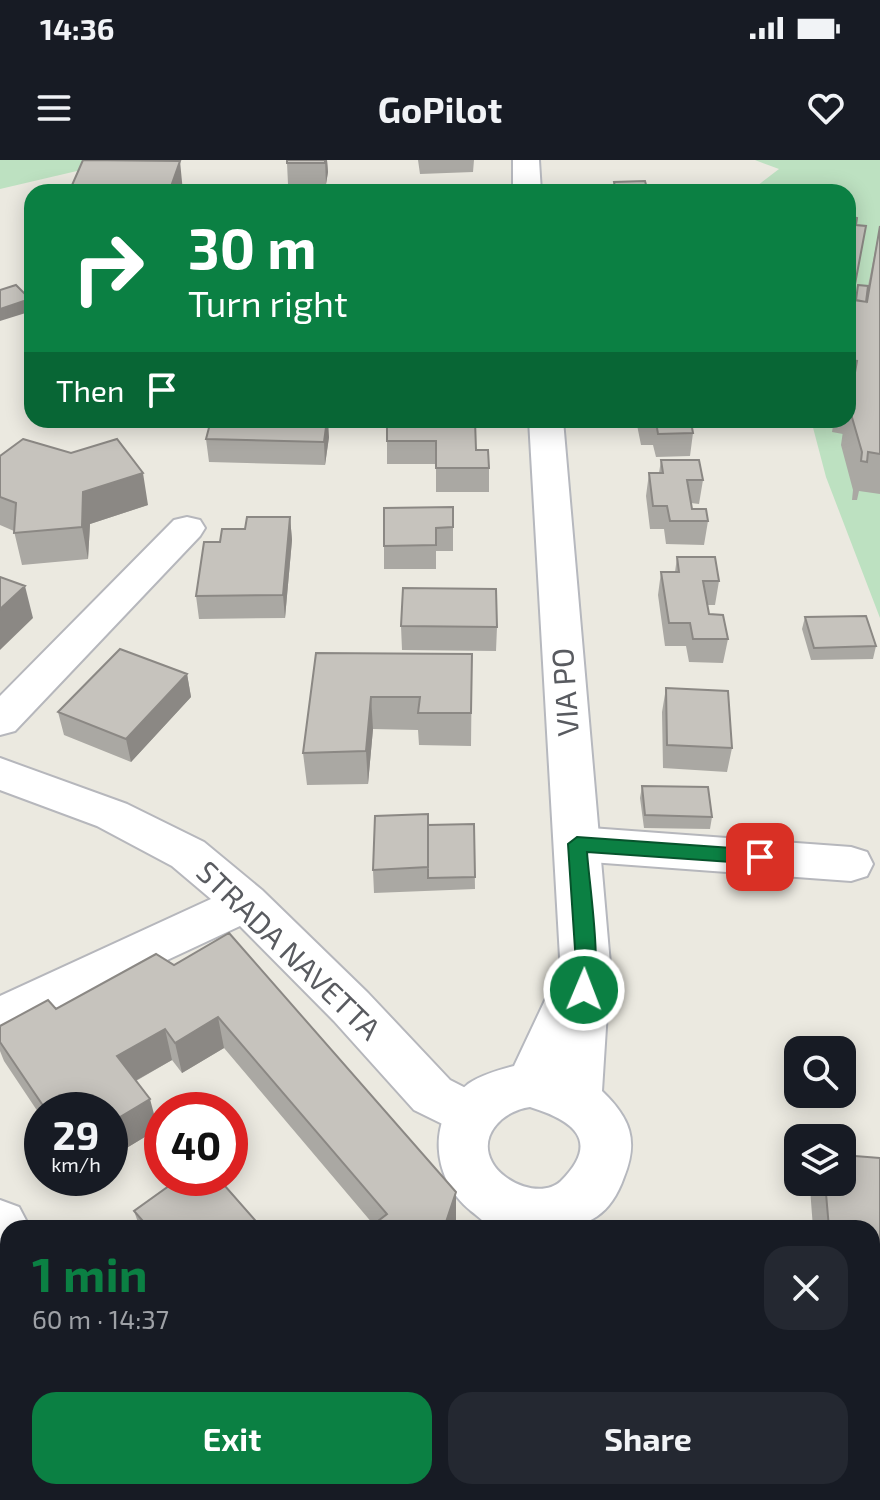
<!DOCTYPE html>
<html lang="en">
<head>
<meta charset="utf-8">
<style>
  :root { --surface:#171b24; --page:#242831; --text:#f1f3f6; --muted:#9ea1a6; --accent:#0b8043 }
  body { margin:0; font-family:"Exo 2",sans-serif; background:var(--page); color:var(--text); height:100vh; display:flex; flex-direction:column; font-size:30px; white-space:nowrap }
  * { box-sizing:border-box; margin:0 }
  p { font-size:26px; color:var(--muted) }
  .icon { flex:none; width:44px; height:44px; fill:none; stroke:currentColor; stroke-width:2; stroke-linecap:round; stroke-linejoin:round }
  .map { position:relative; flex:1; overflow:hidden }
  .drawer { position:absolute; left:0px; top:1060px; width:880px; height:280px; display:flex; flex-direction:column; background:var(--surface); border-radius:24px 24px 0 0; box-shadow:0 4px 20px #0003 }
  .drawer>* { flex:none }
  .hud { position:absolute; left:24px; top:24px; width:832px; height:244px; border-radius:24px; box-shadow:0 4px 20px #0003; background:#0b8043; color:#fff; overflow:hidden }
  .tools { position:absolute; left:784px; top:876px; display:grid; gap:16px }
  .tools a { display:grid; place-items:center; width:72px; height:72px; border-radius:16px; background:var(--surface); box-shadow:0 4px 20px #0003; font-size:40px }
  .speed { position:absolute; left:24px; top:932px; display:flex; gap:16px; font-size:40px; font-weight:700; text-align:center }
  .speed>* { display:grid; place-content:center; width:104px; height:104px; border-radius:50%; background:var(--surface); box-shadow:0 4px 20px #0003; line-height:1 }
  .speed small { font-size:20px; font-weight:400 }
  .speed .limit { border:12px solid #d22; background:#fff; color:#111 }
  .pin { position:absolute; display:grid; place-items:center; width:68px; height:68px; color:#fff; margin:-34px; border-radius:16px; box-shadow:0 4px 12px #0006 }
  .me { position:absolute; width:88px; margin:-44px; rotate:1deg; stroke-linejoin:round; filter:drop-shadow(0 0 6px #0008) }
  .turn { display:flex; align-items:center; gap:28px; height:168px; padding:0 32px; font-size:36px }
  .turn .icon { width:104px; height:104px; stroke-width:2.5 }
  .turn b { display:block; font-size:56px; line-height:68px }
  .then { display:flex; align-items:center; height:76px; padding:0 32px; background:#0003; gap:16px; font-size:30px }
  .round { display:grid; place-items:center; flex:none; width:84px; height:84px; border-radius:24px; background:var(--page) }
  .headline { display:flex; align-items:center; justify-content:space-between; height:136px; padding:0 32px }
  h1 { font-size:48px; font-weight:700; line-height:60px; color:var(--accent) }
  .button { display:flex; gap:16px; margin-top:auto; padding:16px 32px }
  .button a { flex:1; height:92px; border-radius:24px; background:var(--accent); color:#fff; font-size:32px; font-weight:700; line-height:92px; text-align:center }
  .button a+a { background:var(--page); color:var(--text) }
  .status { display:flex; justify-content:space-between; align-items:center; height:56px; padding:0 40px; background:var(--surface); direction:ltr }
  .status svg { height:22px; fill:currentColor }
  header { display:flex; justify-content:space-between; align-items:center; height:104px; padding:0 32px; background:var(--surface); font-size:36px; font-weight:700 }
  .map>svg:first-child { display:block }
  .green { fill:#bde1c1 }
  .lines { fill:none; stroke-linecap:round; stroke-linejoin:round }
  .street-casing { stroke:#b6b7bc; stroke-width:4 }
  .secondary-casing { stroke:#b6b8be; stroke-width:4 }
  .street { fill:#fff; fill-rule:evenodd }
  .secondary { fill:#fff; fill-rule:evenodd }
  .wall { fill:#aaa8a3 }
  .shaded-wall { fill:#8b8884 }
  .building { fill:#c6c3bd; stroke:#8b8884; stroke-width:2 }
  .route { fill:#0b8043; stroke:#07532c; stroke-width:2 }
  .labels { text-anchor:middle; stroke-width:7; stroke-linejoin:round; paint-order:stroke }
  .street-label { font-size:30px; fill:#595b60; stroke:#fff }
</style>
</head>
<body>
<div class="status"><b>14:36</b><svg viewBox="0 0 49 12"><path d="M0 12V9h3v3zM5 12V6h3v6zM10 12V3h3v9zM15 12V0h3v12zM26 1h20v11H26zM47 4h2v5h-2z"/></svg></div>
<header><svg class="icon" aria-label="menu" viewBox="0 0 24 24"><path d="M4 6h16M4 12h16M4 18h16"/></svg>GoPilot<svg class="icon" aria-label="heart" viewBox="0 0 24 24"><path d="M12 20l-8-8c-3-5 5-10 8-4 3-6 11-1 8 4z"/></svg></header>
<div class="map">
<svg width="880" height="1340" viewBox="0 0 880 1340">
  <rect width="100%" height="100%" fill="#ebe9e0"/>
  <path class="green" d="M 0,0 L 124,0 L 0,29 Z
    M 755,0 L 880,0 L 880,458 L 826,317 L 811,260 L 848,260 L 848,32 L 754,32 L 753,29 L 779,9 Z"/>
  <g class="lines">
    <g class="street-casing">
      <path id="street" d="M 187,357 L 200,360 L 205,368 L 200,376 L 15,571 L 0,575 L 0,536 L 174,360 Z
        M 0,598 L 127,644 L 204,682 L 262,730 L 368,833 L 450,920 L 489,940 L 497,956 L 489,972 L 471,978 L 414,950 L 334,861 L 240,766 L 0,878 L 0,836 L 211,739 L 172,706 L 97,666 L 0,630 Z
        M 577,667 L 851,687 L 867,692 L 873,704 L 867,716 L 851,721 L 577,701 L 561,696 L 555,684 L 561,672 Z
        M 0,1040 L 19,1047 L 30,1068 L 8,1068 L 8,1104 L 0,1101 Z
        M 8,1252 L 8,1317 L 0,1320 L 0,1255 Z
        M 600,1332 L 662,1332 L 663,1340 L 601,1340 Z"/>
    </g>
    <g class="secondary-casing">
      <path id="secondary" d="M 513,0 L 539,0 L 541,32 L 513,32 Z
        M 529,260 L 563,260 L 610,804 L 602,931 C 630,958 639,980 624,1017 C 611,1054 589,1068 551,1068 C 533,1068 513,1071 496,1068 C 487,1066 478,1056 471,1051 C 431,1019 426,958 468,924 C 481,915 499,910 514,906 L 556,817 L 561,815 ZM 530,947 C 572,960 602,980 561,1021 C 542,1039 503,1023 492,1002 C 477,974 505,950 530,947 Z
        M 389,1332 L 454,1332 L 450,1340 L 385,1340 Z"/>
    </g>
    <use href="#street" class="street"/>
    <use href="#secondary" class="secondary"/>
  </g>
  <path class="wall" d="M 327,0 L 328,12 L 326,24 L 288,24 L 287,3 Z
    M 418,0 L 474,0 L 473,12 L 420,14 Z
    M 848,56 L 856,65 L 852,140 L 855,140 L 868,126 L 880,66 L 880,334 L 859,331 L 857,340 L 852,340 L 853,330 L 841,285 L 843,271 L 843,274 L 832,272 L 834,260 L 848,260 Z
    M 387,260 L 476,290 L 489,308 L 489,332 L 436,332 L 436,304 L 387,304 Z
    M 636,260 L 678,260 L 679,262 L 693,273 L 690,296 L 656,297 L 653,285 L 641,285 Z
    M 329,277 L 325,305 L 209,302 L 206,279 Z
    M 71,293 L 148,345 L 90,364 L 88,399 L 22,405 L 14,371 L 0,365 L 0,296 Z
    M 661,300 L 703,320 L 699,344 L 691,343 L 692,349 L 708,361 L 704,385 L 666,384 L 664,369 L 650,369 L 646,336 L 649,313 L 659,313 Z
    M 384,348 L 453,367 L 453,391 L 436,391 L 436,409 L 384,409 Z
    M 290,357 L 292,380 L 285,458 L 199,459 L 196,436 L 220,382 Z
    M 677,397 L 719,421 L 715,445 L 707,445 L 709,454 L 728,479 L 723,503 L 689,502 L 686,486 L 665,486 L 658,435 L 661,412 L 675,412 Z
    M 805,457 L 876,486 L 873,499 L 811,500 L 802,469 Z
    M 401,466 L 497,467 L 496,491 L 402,490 Z
    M 316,493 L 472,494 L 471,586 L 419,585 L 418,570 L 373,569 L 368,624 L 307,625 L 303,593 Z
    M 187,514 L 191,537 L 131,602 L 64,575 L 58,552 Z
    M 666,528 L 732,588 L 727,612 L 663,608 L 662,552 Z
    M 642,626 L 712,657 L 710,669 L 644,668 L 640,638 Z
    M 474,664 L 475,729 L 374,733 L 373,710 L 428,665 Z
    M 156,794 L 456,1060 L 453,1068 L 369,1068 L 373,1064 L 224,888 L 182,913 L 172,900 L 136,921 L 158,969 L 110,998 L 110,950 L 42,950 L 42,958 L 4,901 L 0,891 L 0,866 L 56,849 Z
    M 880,998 L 880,1132 L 872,1131 L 872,1068 L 813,1068 L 810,1028 L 812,1022 L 842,1022 Z
    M 134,1051 L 262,1068 L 140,1068 Z
    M 880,1272 L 880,1340 L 875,1340 L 878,1276 Z
    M 95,1332 L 251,1332 L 253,1340 L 103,1340 Z"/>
  <path class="shaded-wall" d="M 325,0 L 327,0 L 328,12 L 326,24 Z
    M 180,1 L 183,32 L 169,32 Z
    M 30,139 L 32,151 L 0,161 L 0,149 Z
    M 327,260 L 328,260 L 329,277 L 325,305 L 324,282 Z
    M 143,313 L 148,345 L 90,364 L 88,399 L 82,367 L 83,332 Z
    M 290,357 L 292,380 L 285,458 L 283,435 Z
    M 25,426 L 33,458 L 0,490 L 0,449 Z
    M 187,514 L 191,537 L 131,602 L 126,579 Z
    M 371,537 L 373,569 L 368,624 L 366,591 Z
    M 218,857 L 224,888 L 182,913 L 175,883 Z
    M 165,869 L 172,900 L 126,926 L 117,896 Z
    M 150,939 L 158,969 L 110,998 L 110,963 Z
    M 456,1032 L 456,1060 L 453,1068 L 444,1068 Z
    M 241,1332 L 251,1332 L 253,1340 L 243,1340 Z"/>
  <path class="building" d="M 83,0 L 180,1 L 169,32 L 69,32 Z
    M 287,0 L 325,0 L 325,3 L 287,3 Z
    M 645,21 L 648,32 L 605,32 L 604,28 L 615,27 L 614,22 Z
    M 470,27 L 470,32 L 423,32 L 423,28 Z
    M 848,56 L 857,58 L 856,65 L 866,66 L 852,140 L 867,142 L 880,66 L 880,294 L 868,292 L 867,302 L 861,301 L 862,292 L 849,247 L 857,201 L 848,200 Z
    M 16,125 L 30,139 L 0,149 L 0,130 Z
    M 858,125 L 868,126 L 866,142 L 856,140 Z
    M 848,227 L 851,227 L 848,247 Z
    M 211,260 L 327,260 L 324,282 L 206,279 Z
    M 387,260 L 475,260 L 476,290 L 488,290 L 489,308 L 436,308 L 436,281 L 387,281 Z
    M 643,260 L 678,260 L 679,262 L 691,262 L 693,273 L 658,274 L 656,262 L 643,262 Z
    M 23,279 L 71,293 L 117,279 L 143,313 L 83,332 L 82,367 L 14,373 L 16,343 L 0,337 L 0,296 Z
    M 661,300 L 699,300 L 703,320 L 687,320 L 692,349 L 706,349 L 708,361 L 670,361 L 667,346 L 653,346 L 649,313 L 663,313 Z
    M 453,347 L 453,367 L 436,368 L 436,385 L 384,386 L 384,348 Z
    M 247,357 L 290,357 L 283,435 L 196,436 L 204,382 L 220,382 L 222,369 L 245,369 Z
    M 677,397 L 715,397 L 719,421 L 703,421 L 709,454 L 723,455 L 728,479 L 693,479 L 690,463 L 669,463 L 661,412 L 679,412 Z
    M 0,417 L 25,426 L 0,449 Z
    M 403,428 L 496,429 L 497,467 L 401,466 Z
    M 866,456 L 876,486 L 814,488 L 805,457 Z
    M 120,489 L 187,514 L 126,579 L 58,552 Z
    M 316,493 L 472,494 L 471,553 L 418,553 L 420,537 L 371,537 L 366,591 L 303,593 Z
    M 666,528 L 728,531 L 732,588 L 667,585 Z
    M 642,626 L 708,627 L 712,657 L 645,655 Z
    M 428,654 L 428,707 L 373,710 L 375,656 Z
    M 474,664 L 475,717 L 428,718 L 428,665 Z
    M 229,773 L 456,1032 L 444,1068 L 369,1068 L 387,1054 L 218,857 L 175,883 L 165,869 L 117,896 L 150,939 L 110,963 L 110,950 L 46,950 L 0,882 L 0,866 L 48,840 L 56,849 L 156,794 L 174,805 Z
    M 842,995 L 880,998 L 880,1097 L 872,1097 L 872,1068 L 829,1068 L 825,1022 L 842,1022 Z
    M 180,1018 L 218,1018 L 262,1068 L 149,1068 L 134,1051 Z
    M 108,1332 L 250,1332 L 243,1340 L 116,1340 Z"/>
  <path class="route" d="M 577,677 L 760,690 L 769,697 L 760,704 L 587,692 C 589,723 603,811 591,836 L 577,836 L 574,830 L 576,804 L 568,684 Z"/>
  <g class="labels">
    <g class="street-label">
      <text transform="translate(566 532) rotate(-94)" y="10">VIA PO</text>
      <text transform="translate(288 791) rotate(44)" y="10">STRADA NAVETTA</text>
    </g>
  </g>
</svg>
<div class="tools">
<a><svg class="icon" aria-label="search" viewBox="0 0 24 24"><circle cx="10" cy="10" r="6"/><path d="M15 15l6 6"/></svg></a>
<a><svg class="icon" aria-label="layers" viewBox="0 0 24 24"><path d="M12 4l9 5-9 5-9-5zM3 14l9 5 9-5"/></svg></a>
</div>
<div class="speed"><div>29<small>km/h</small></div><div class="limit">40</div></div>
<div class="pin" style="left:760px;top:697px;background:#d93025"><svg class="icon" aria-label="arrive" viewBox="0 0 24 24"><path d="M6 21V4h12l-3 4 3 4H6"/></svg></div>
<svg class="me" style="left:584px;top:830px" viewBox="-20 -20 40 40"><circle r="17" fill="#0b8043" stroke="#fff" stroke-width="3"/><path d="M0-11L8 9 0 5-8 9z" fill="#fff"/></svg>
<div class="hud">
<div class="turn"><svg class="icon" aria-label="right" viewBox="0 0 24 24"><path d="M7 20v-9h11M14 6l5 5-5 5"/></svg><div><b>30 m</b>Turn right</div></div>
<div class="then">Then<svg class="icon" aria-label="arrive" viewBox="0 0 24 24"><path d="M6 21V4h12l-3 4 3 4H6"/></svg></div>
</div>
<section class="drawer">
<div class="headline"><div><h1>1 min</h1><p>60 m · 14:37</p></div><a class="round"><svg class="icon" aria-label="close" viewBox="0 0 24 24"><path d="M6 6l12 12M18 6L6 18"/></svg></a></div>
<div class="button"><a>Exit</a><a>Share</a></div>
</section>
</div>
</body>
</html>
